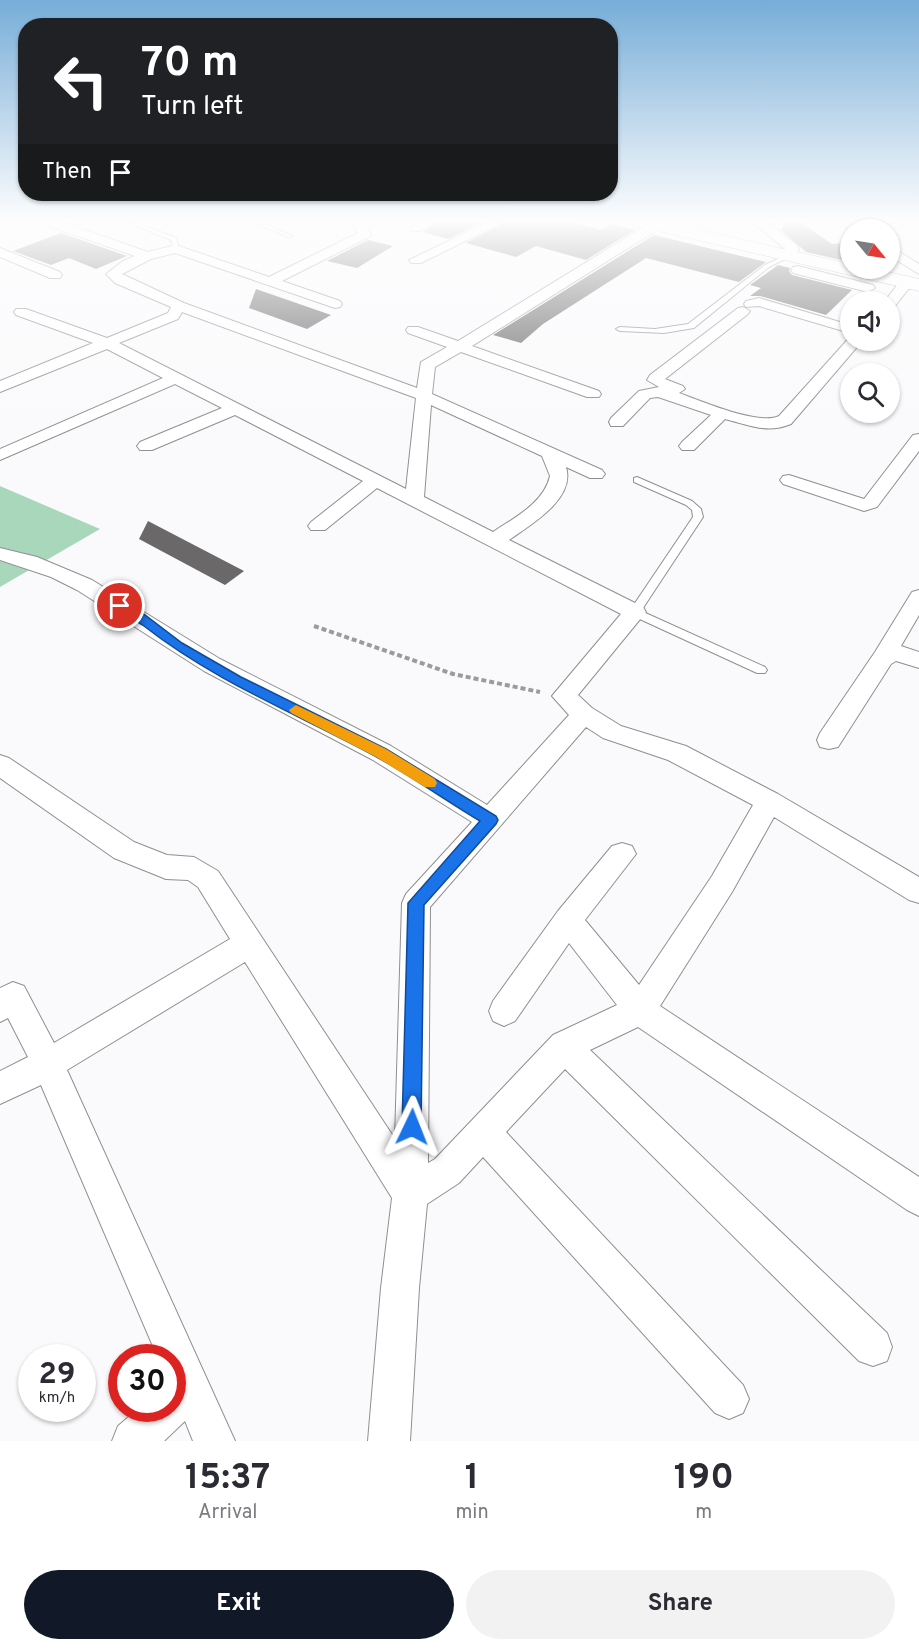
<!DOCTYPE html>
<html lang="en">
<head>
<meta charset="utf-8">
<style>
  :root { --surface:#fff; --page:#f2f2f3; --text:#2b2b33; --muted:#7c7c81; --accent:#111827 }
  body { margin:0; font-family:Overpass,sans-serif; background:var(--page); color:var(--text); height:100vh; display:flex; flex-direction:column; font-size:22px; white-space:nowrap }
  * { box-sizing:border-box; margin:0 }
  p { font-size:20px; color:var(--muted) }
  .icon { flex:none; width:33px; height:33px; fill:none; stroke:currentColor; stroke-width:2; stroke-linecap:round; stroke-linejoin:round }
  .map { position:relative; height:1441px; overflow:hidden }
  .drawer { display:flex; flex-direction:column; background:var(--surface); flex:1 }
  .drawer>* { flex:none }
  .banner { position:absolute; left:18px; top:18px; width:600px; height:183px; border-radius:24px; box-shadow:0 2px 4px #0004; background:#202124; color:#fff; overflow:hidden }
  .needle { width:39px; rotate:120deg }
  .controls { position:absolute; left:840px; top:219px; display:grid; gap:12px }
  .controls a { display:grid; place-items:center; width:60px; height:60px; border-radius:50%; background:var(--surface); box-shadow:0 2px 4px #0004; font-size:30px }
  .speed { position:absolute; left:18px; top:1344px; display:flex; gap:12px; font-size:30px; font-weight:700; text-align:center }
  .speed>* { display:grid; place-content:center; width:78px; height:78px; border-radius:50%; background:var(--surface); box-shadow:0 2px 4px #0004; line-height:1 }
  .speed small { font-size:15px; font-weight:400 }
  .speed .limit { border:9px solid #d22; background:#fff; color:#111 }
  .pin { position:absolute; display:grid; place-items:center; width:51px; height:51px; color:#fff; margin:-26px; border:3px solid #fff; border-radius:50%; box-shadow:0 2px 6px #0007 }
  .me { position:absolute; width:66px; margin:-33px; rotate:2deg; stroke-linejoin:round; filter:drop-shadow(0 0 4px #0008) }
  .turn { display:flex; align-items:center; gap:21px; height:126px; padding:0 24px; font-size:27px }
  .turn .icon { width:78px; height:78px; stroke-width:2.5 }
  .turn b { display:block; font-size:42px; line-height:51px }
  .then { display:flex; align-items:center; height:57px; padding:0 24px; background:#0003; gap:12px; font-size:22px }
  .eta { display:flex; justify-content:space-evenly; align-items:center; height:102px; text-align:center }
  .eta b { font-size:36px; font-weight:700; line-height:42px }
  .cta { display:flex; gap:12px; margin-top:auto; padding:12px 24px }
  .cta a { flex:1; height:69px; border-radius:36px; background:var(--accent); color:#fff; font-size:24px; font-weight:700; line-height:69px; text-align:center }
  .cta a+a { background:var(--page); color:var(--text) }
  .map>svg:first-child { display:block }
  .green { fill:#a9d7bb }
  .building { fill:#6a6869 }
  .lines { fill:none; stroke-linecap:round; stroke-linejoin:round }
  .lane-casing { stroke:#8f8f91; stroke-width:2 }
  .street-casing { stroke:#8f8f91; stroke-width:2 }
  .secondary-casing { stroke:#8f8f91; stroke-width:1 }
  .path { stroke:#9b9b9c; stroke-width:4; stroke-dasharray:5 3; stroke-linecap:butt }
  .lane { fill:#fff; fill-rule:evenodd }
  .street { fill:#fff; fill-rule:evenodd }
  .secondary { fill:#fff; fill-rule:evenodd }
  .route { fill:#1a73e8; stroke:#114b97; stroke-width:1.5 }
  .slow { fill:#f59e0b }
</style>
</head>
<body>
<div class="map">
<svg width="919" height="1441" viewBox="0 0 919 1441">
  <rect width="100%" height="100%" fill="#fafafc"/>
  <path class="green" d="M 0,486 L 100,529 L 0,587 Z"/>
  <path class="building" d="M 436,222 L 483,222 L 448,239 L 423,232 Z
    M 506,222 L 570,222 L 601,230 L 612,224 L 635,230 L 586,260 L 536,246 L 516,257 L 466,243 Z
    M 787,222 L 800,222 L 832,244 L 850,242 L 850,262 L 806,252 L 781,230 Z
    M 61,233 L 127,256 L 96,269 L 69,258 L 51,265 L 13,251 Z
    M 654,235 L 766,262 L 739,282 L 646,258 L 543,324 L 521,343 L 493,335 Z
    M 368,240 L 393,246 L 357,268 L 327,261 Z
    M 778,265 L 790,268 L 789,271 L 792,275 L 852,290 L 826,315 L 760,296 L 750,296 L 761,288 L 750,285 Z
    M 256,289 L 331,315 L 307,329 L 249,308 Z
    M 148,521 L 244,571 L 225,585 L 139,539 Z"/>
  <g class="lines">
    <g class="lane-casing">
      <path id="lane" d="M 127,222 L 135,222 L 176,238 L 179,249 L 174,250 L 171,240 Z
        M 252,222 L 260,222 L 293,236 L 288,237 Z
        M 786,255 L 791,256 L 769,267 L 694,328 L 664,333 L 620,331 L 616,329 L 620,327 L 655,329 L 688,324 L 765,265 Z
        M 637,477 L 692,501 L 701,509 L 703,517 L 641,611 L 765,667 L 767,670 L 765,673 L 757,673 L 631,615 L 630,612 L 631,609 L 693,517 L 692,510 L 686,505 L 634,482 L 634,478 Z"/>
    </g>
    <g class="street-casing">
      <path id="street" d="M 44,222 L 62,222 L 148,252 L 176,245 L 269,277 L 358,233 L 352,222 L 367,222 L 365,225 L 371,234 L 369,237 L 282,281 L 340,301 L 342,304 L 340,307 L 335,308 L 175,253 L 151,259 L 122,274 L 184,303 L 417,388 L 421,362 L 447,347 L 408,333 L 406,330 L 408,327 L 418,327 L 458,341 L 652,222 L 660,222 L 662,225 L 660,228 L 472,346 L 599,391 L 601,394 L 599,397 L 587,397 L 461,352 L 435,367 L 432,394 L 602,470 L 605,474 L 602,478 L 590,478 L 566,467 C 576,499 530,525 509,540 L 643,607 L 646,612 L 578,695 L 592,708 L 621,726 L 686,746 L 778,794 L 919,877 L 919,903 L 909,900 L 774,817 L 732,892 L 660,1006 L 919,1177 L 919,1216 L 907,1210 L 638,1027 L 590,1050 L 887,1333 L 892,1347 L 887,1361 L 873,1366 L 859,1361 L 565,1069 L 506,1132 L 743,1385 L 749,1399 L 743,1413 L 729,1419 L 715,1413 L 483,1157 L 459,1183 L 427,1204 L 419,1288 L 410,1441 L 368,1441 L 381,1288 L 392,1198 L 245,962 L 67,1070 L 235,1441 L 193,1441 L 185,1421 L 164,1441 L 112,1441 L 118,1426 L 139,1408 L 172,1408 L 172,1358 L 158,1358 L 41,1085 L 0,1104 L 0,1071 L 28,1057 L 8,1018 L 0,1022 L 0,988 L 13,982 L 24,986 L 54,1043 L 230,939 L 198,887 L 188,880 L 166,879 L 114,858 L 0,778 L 0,755 L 9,758 L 134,842 L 167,855 L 194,857 L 218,871 L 395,1139 L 402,903 L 406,894 L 472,822 L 373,760 L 204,671 L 77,590 L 51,577 L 0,560 L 0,548 L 37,557 L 92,580 L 220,659 L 391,746 L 487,805 L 569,715 L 552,696 L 621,614 L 377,488 L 325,530 L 311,530 L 308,526 L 311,522 L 363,481 L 235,415 L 152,450 L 140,450 L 137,446 L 140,442 L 222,408 L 175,384 L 0,460 L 0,449 L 163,378 L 107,349 L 0,392 L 0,381 L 93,343 L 16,315 L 14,312 L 16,309 L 26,309 L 107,338 L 168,313 L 171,307 L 115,283 L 106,274 L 123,261 L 135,256 L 46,225 ZM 182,312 L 416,398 L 406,489 L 119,343 L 178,319 ZM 431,405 L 542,456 L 550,476 C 544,503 514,518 493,532 L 424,497 ZM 586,727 L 603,738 L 668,760 L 753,805 L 712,876 L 639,985 L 585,920 L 636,854 L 632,846 L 622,843 L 612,846 L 558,911 L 493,1001 L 489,1011 L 493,1021 L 504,1026 L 515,1021 L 569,943 L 617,1005 L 553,1035 L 435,1159 L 428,1163 L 430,907 Z
        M 419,222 L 434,222 L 420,231 L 412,231 L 410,228 Z
        M 488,222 L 504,222 L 421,263 L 411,263 L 409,260 Z
        M 753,222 L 767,222 L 798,246 L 799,249 L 793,259 L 783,259 L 781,256 L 786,250 Z
        M 841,222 L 855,222 L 864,230 L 850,230 Z
        M 890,246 L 919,264 L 919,274 L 890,256 Z
        M 0,248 L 60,272 L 62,275 L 60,278 L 50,278 L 0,257 Z
        M 798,266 L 873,285 L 875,288 L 868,292 L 793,273 L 791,270 L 793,267 Z
        M 907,278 L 914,282 L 895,306 L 890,307 L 890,302 L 884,302 L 902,279 Z
        M 759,298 L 850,325 L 850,333 L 759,306 L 746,307 L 744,304 L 746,301 Z
        M 743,307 L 750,311 L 748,314 L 665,379 L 683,386 L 685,389 L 679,393 C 701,401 759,426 779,416 L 850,337 L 850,340 L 863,340 L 791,424 C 767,434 749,425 725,419 L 694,450 L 682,450 L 679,446 L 682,442 L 711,415 L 658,397 L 650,398 L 623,426 L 611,426 L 609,422 L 611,418 L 639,391 L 659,387 L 647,380 L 650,375 L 738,308 Z
        M 919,434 L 919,451 L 877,507 L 864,511 L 783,484 L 780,480 L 783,476 L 789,475 L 864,499 L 913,435 Z
        M 919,590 L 919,615 L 901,646 L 919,652 L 919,668 L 896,661 L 891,664 L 838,747 L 829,749 L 820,747 L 817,740 L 820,733 L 875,652 L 912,592 Z"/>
    </g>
    <g class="secondary-casing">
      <path id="secondary" d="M 633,222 L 663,222 L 850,264 L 850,268 L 871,268 L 919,279 L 919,291 L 641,227 L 635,226 Z"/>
    </g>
    <path class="path" d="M 314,626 L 453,674 L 540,692"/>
    <use href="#lane" class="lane"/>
    <use href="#street" class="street"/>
    <use href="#secondary" class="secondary"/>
  </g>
  <linearGradient id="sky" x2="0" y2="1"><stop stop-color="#77add8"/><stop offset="0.52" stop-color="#fdfdfe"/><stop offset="1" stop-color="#fdfdfe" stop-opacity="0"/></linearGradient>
  <rect width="919" height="424" fill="url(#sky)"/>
  <path class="route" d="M 120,602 L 141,612 L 182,643 L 241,677 L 386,749 L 496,816 L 498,820 L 496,824 L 424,905 L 421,1127 L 419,1134 L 412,1137 L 405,1134 L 402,1127 L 408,903 L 480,821 C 445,800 411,776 375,756 C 297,714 214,681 144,626 C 135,620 121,614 114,606 Z"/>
  <path class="slow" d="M 296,705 L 386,749 L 435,779 L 437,783 L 435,787 L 425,787 L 376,757 L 291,713 L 289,710 Z"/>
</svg>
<div class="controls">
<a><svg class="needle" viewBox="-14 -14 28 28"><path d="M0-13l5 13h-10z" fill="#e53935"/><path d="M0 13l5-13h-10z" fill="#7c7c81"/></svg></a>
<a><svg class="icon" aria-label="sound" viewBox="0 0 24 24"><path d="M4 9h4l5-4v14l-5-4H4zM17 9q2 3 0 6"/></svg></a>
<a><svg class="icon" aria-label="search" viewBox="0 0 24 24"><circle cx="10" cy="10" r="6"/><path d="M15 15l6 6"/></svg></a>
</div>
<div class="speed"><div>29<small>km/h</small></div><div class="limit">30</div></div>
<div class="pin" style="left:120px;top:606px;background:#d93025"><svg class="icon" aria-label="arrive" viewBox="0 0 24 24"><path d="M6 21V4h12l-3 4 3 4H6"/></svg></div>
<svg class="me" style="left:412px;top:1127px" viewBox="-20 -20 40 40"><path d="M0-17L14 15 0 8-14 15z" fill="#1a73e8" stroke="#fff" stroke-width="4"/></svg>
<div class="banner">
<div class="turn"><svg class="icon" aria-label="left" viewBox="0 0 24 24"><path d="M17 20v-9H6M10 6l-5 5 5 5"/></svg><div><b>70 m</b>Turn left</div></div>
<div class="then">Then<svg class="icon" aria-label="arrive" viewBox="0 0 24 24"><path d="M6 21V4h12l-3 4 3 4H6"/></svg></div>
</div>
</div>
<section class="drawer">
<div class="eta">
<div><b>15:37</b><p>Arrival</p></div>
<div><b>1</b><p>min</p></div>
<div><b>190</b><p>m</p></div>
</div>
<div class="cta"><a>Exit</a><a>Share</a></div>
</section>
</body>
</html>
